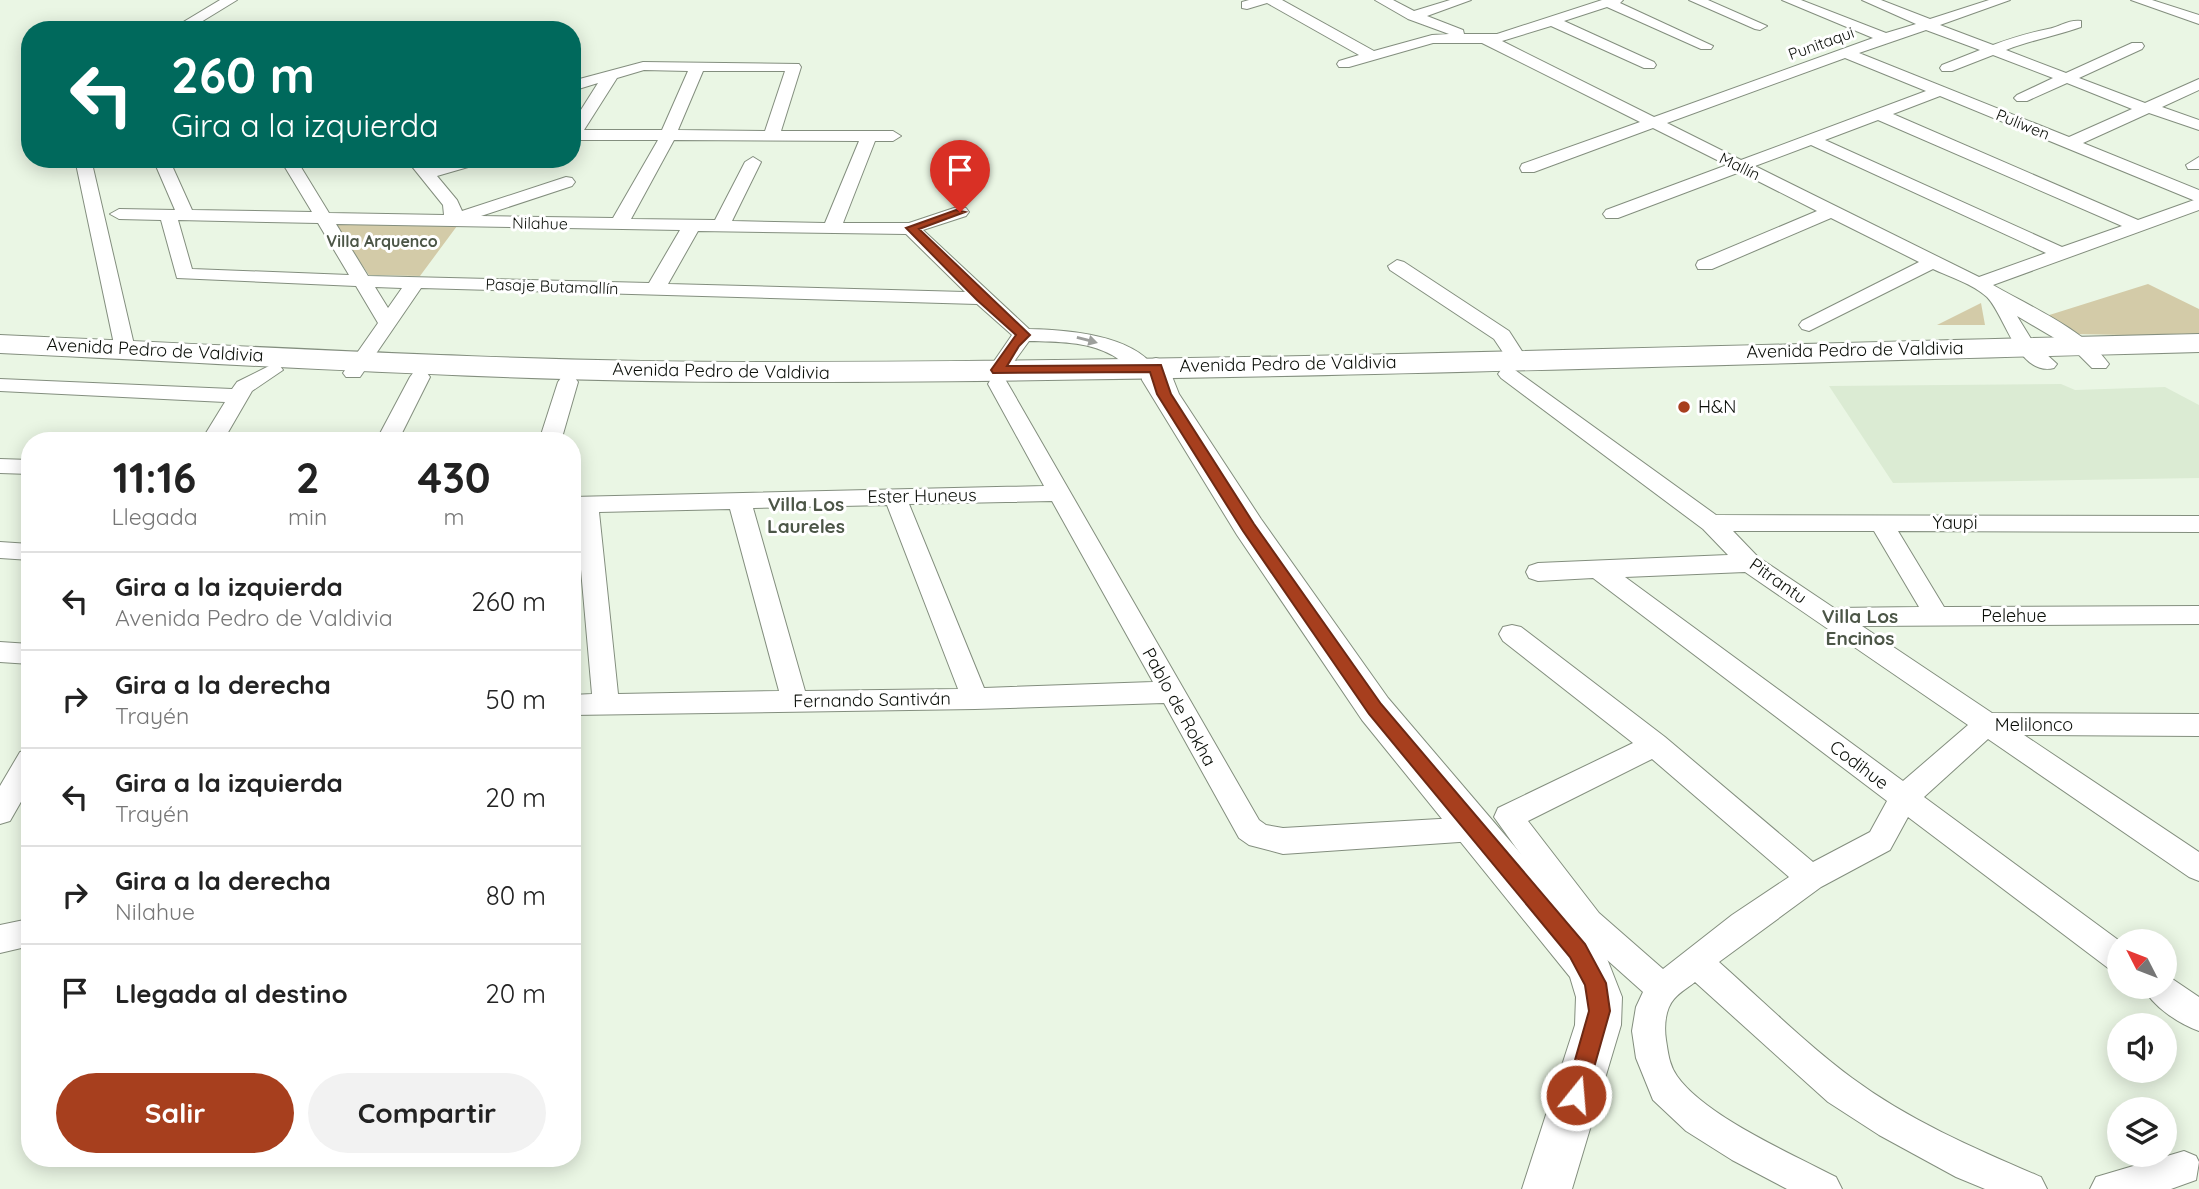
<!DOCTYPE html>
<html lang="es">
<head>
<meta charset="utf-8">
<style>
  :root { --surface:#fff; --page:#f2f2f2; --text:#222; --muted:#767676; --line:#e0e0e0; --accent:#a73f1e }
  body { margin:0; font-family:Quicksand,sans-serif; background:var(--page); color:var(--text); height:100vh; display:flex; flex-direction:column; font-size:26px; white-space:nowrap }
  * { box-sizing:border-box; margin:0 }
  p { font-size:23px; color:var(--muted) }
  .icon { flex:none; width:38px; height:38px; fill:none; stroke:currentColor; stroke-width:2; stroke-linecap:round; stroke-linejoin:round }
  .map { position:relative; flex:1; overflow:hidden }
  .side { position:absolute; left:21px; top:432px; width:560px; height:735px; display:flex; flex-direction:column; background:var(--surface); border-radius:28px; box-shadow:0 4px 18px #0003 }
  .side>* { flex:none }
  .hud { position:absolute; left:21px; top:21px; width:560px; height:147px; border-radius:28px; box-shadow:0 4px 18px #0003; background:#00695c; color:#fff; overflow:hidden }
  .needle { width:46px; rotate:312deg }
  .tools { position:absolute; left:2107px; top:929px; display:grid; gap:14px }
  .tools a { display:grid; place-items:center; width:70px; height:70px; border-radius:50%; background:var(--surface); box-shadow:0 4px 18px #0003; font-size:35px }
  .pin { position:absolute; display:grid; place-items:center; width:60px; height:60px; color:#fff; margin:-72px -30px; border-radius:50% 50% 50% 0; rotate:-45deg; box-shadow:0 0 7px #0007 }
  .pin .icon { rotate:45deg }
  .me { position:absolute; width:77px; margin:-38px; rotate:17deg; stroke-linejoin:round; filter:drop-shadow(0 0 5px #0008) }
  .turn { display:flex; align-items:center; gap:24px; height:147px; padding:0 35px; font-size:32px }
  .turn .icon { width:91px; height:91px; stroke-width:2.5 }
  .turn b { display:block; font-size:49px; line-height:60px }
  .eta { display:flex; justify-content:space-evenly; align-items:center; height:119px; text-align:center }
  .eta b { font-size:42px; font-weight:700; line-height:49px }
  .cta { display:flex; gap:14px; margin-top:auto; padding:14px 35px }
  .cta a { flex:1; height:80px; border-radius:42px; background:var(--accent); color:#fff; font-size:28px; font-weight:700; line-height:80px; text-align:center }
  .cta a+a { background:var(--page); color:var(--text) }
  ul { padding:0; list-style:none }
  li { display:flex; align-items:center; gap:21px; height:98px; padding:0 35px; border-top:2px solid var(--line) }
  li div { flex:1 }
  li b { display:block; font-size:26px }
  li em { font-style:normal }
  .map>svg:first-child { display:block }
  .built { fill:#dbebd3 }
  .green { fill:#d3cba8 }
  .lines { fill:none; stroke-linecap:round; stroke-linejoin:round }
  .street-casing { stroke:#838e7e; stroke-width:2 }
  .secondary-casing { stroke:#838e7e; stroke-width:2 }
  .primary-casing { stroke:#838e7e; stroke-width:2 }
  .street { fill:#fff; fill-rule:evenodd }
  .secondary { fill:#fff; fill-rule:evenodd }
  .primary { fill:#fff; fill-rule:evenodd }
  .oneway { fill:#9d9f9c }
  .route { fill:#a73f1e; stroke:#6d2914; stroke-width:2 }
  .poi-dot { fill:#a73f1e; stroke:#fff; stroke-width:2.5 }
  .labels { text-anchor:middle; stroke-width:6; stroke-linejoin:round; paint-order:stroke }
  .far-street-label { font-size:16px; fill:#0a0e08; stroke:#fff }
  .far-neighbourhood-label { font-size:16px; font-weight:bold; fill:#4c5647; stroke:#fff }
  .street-label { font-size:18px; fill:#0a0e08; stroke:#fff }
  .poi-label { font-size:18px; fill:#0a0e08; stroke:#fff; text-anchor:start }
  .neighbourhood-label { font-size:19px; font-weight:bold; fill:#4c5647; stroke:#fff }
</style>
</head>
<body>
<div class="map">
<svg width="2199" height="1189" viewBox="0 0 2199 1189">
  <rect width="100%" height="100%" fill="#eaf6e4"/>
  <path class="built" d="M 2061,384 L 2075,390 L 2165,387 L 2199,405 L 2199,478 L 1893,483 L 1829,386 Z"/>
  <path class="green" d="M 334,224 L 457,226 L 420,276 L 369,275 Z
    M 2148,284 L 2199,309 L 2199,334 L 2174,336 L 2073,334 L 2043,317 Z
    M 1981,303 L 1985,325 L 1937,325 Z"/>
  <g class="lines">
    <g class="street-casing">
      <path id="street" d="M 220,0 L 237,0 L 188,30 L 170,30 Z
        M 1249,0 L 1282,0 L 1374,51 L 1432,35 L 1449,34 L 1408,19 L 1375,0 L 1393,0 L 1414,11 L 1450,0 L 1471,0 L 1427,16 L 1463,30 L 1464,34 L 1497,34 L 1602,0 L 1623,0 L 1620,3 L 1713,46 L 1711,49 L 1701,49 L 1607,7 L 1564,21 L 1654,62 L 1656,65 L 1654,68 L 1644,68 L 1551,26 L 1502,41 L 1654,117 L 1873,38 L 1782,0 L 1801,0 L 1886,33 L 1916,24 L 1862,0 L 1881,0 L 1930,19 L 1989,0 L 2010,0 L 1940,25 L 1993,45 C 2012,38 2028,33 2048,29 C 2059,27 2069,19 2081,21 L 2081,27 C 2056,36 2031,40 2006,50 L 2066,73 L 2132,43 L 2142,43 L 2144,46 L 2142,49 L 2079,78 L 2145,103 L 2199,79 L 2199,90 L 2162,107 L 2199,120 L 2199,130 L 2149,113 L 2083,143 L 2199,190 L 2199,210 L 1993,285 C 2029,306 2085,330 2109,364 L 2106,368 L 2092,368 L 2073,349 L 2017,316 L 2033,342 L 2057,364 L 2054,368 C 2018,377 2005,315 1987,297 C 1973,284 1950,277 1933,269 L 1809,331 L 1802,329 L 1799,325 L 1802,321 L 1919,262 L 1831,218 L 1712,269 L 1698,269 L 1696,265 L 1698,261 L 1817,211 L 1740,172 L 1618,218 L 1606,218 L 1603,214 L 1606,210 L 1727,165 L 1653,128 L 1534,172 L 1522,172 L 1520,168 L 1522,164 L 1640,122 L 1482,43 L 1433,43 L 1349,67 L 1339,67 L 1337,64 L 1339,61 L 1359,55 L 1267,3 L 1247,9 L 1242,8 L 1242,2 ZM 1926,30 L 1980,50 L 1942,65 L 1940,68 L 1942,71 L 1952,71 L 1993,55 L 2053,78 L 2017,95 L 2014,98 L 2017,101 L 2027,101 L 2067,83 L 2132,109 L 2069,137 L 1859,53 ZM 1845,58 L 1926,91 L 1741,160 L 1667,123 ZM 1940,96 L 2193,200 L 2194,200 L 2138,220 L 1893,114 ZM 1878,120 L 2122,226 L 2062,247 L 1825,140 ZM 1811,145 L 2046,253 L 1979,277 L 1755,166 Z
        M 1689,0 L 1708,0 L 1767,26 L 1760,30 L 1755,29 Z
        M 2131,0 L 2152,0 L 2199,15 L 2199,24 Z
        M 643,62 L 799,64 L 801,67 L 781,131 L 893,131 L 901,136 L 893,141 L 875,141 L 843,223 L 909,223 L 954,208 L 966,208 L 969,212 L 966,216 L 923,230 L 1029,329 C 1066,330 1131,334 1155,368 L 1152,372 C 1136,377 1126,363 1112,355 C 1086,341 1058,342 1029,341 L 1005,374 L 991,374 L 988,370 L 1012,335 L 977,304 L 421,288 L 360,377 L 346,377 L 343,373 L 378,323 L 356,286 L 177,278 L 161,220 L 119,219 L 110,214 L 119,209 L 175,210 L 153,159 L 169,159 L 192,210 L 312,212 L 280,159 L 296,159 L 329,213 L 444,215 L 443,205 L 406,159 L 423,159 L 430,167 L 457,159 L 484,159 L 482,163 L 437,176 L 457,200 L 462,211 L 566,177 L 572,178 L 575,182 L 572,186 L 481,216 L 613,218 L 658,140 L 572,140 L 572,124 L 598,83 L 572,91 L 572,81 ZM 644,70 L 688,71 L 662,130 L 584,130 L 617,78 ZM 703,71 L 785,71 L 765,131 L 678,130 ZM 674,140 L 859,141 L 825,223 L 732,221 L 761,162 L 753,157 L 745,162 L 715,220 L 631,219 ZM 178,220 L 318,223 L 349,275 L 192,269 ZM 336,224 L 680,230 L 649,283 L 368,276 ZM 698,231 L 906,234 L 965,292 L 668,284 ZM 375,287 L 402,288 L 388,308 Z
        M 2199,157 L 2199,169 L 2188,169 L 2186,165 Z
        M 75,159 L 91,159 L 135,349 L 132,353 L 118,353 L 115,349 Z
        M 1397,260 L 1404,262 L 1509,331 L 1527,359 L 1524,363 L 1510,363 L 1494,339 L 1390,270 L 1388,266 Z
        M 273,364 L 280,366 L 283,370 L 252,391 L 223,441 L 201,441 L 225,402 L 0,391 L 0,379 L 232,389 L 237,382 Z
        M 1508,368 L 1515,370 L 1716,515 L 2199,516 L 2199,532 L 1898,531 L 1944,607 L 2199,606 L 2199,624 L 1862,626 L 1992,713 L 2199,714 L 2199,736 L 2024,735 L 2199,852 L 2199,881 L 2189,877 L 1988,739 L 1924,797 L 2121,942 L 2119,942 L 2119,972 L 2108,968 L 1908,817 L 1890,850 L 1821,887 L 1719,962 C 1763,1001 1806,1044 1852,1078 C 1910,1121 1976,1149 2041,1177 L 2047,1189 L 1985,1189 L 1956,1177 L 1879,1135 L 1828,1102 L 1695,982 C 1689,987 1680,992 1674,999 C 1665,1009 1664,1027 1666,1040 C 1668,1052 1669,1065 1677,1076 C 1705,1116 1792,1154 1836,1177 L 1842,1189 L 1787,1189 L 1732,1160 L 1686,1131 L 1653,1100 L 1636,1058 L 1632,1031 L 1636,1007 L 1643,992 L 1577,933 L 1494,817 L 1498,808 L 1633,743 L 1503,641 L 1499,634 L 1503,627 L 1512,625 L 1521,627 L 1665,737 L 1813,862 L 1870,832 L 1887,801 L 1593,578 L 1538,581 L 1529,578 L 1526,572 L 1529,566 L 1538,563 L 1728,555 L 1703,529 L 1501,378 L 1498,374 L 1501,370 ZM 1733,531 L 1874,531 L 1919,607 L 1834,608 L 1758,557 ZM 1745,572 L 1968,725 L 1903,781 L 1625,577 ZM 1652,759 L 1789,877 L 1732,915 L 1663,969 L 1599,913 L 1528,821 Z
        M 420,371 L 427,373 L 430,377 L 398,441 L 376,441 L 410,377 L 413,373 Z
        M 568,376 L 575,378 L 578,382 L 561,441 L 539,441 L 558,382 L 561,378 Z
        M 998,378 L 1005,379 L 1008,384 L 1259,820 L 1266,825 L 1283,828 L 1474,817 L 1484,820 L 1488,829 L 1484,838 L 1474,841 L 1283,854 L 1249,845 L 1239,838 L 1164,703 L 975,709 L 572,715 L 572,695 L 592,694 L 576,513 L 572,513 L 572,497 L 1044,486 L 988,384 L 991,379 ZM 1052,501 L 1153,682 L 984,688 L 909,504 ZM 887,505 L 958,689 L 805,691 L 753,508 ZM 730,509 L 779,691 L 618,694 L 599,512 Z
        M 0,459 L 30,460 L 30,474 L 0,473 Z
        M 0,542 L 30,544 L 30,560 L 0,558 Z
        M 0,642 L 30,644 L 30,664 L 0,662 Z
        M 30,749 L 30,786 L 10,821 L 0,824 L 0,786 L 20,752 Z
        M 24,920 L 30,922 L 30,946 L 0,953 L 0,925 Z
        M 2165,974 L 2199,997 L 2199,1031 C 2179,1024 2152,1006 2143,987 L 2165,987 Z
        M 2184,1151 L 2196,1156 L 2199,1162 L 2196,1180 L 2171,1189 L 2090,1189 L 2096,1177 Z"/>
    </g>
    <g class="secondary-casing">
      <path id="secondary" d="M 1156,358 L 1166,361 L 1179,394 L 1261,519 L 1388,698 L 1604,951 L 1622,997 L 1621,1025 L 1572,1189 L 1522,1189 L 1575,1025 L 1576,997 L 1570,977 L 1362,720 L 1237,535 L 1142,380 L 1141,367 L 1146,361 Z"/>
    </g>
    <g class="primary-casing">
      <path id="primary" d="M 2199,334 L 2199,352 C 1720,364 1241,382 762,382 C 508,382 254,365 0,353 L 0,335 C 254,346 508,362 762,362 C 1241,362 1720,345 2199,334 Z"/>
    </g>
    <use href="#street" class="street"/>
    <use href="#secondary" class="secondary"/>
    <use href="#primary" class="primary"/>
  </g>
  <defs><path id="oneway-solid" d="M-6-.8H1V-3.2L6.5 0L1 3.2V.8H-6Z" transform="scale(1.75)"/></defs>
  <use class="oneway" href="#oneway-solid" transform="translate(1087 340) rotate(15)"/>
  <path class="route" d="M 956,210 L 965,212 L 919,229 L 1030,335 L 1019,346 L 1007,366 L 1161,365 L 1171,394 L 1254,524 L 1381,704 L 1585,944 L 1606,983 L 1610,1011 L 1584,1103 L 1576,1106 L 1569,1103 L 1565,1095 L 1589,1011 L 1585,985 L 1570,957 L 1369,714 L 1243,531 L 1157,394 L 1150,372 L 993,373 L 991,370 L 1016,335 L 977,300 L 906,228 Z"/>
  <circle class="poi-dot" cx="1684" cy="407" r="7"/>
  <g class="labels">
    <g class="far-street-label">
      <text transform="translate(1821 43) rotate(-20)" y="6">Punitaqui</text>
      <text transform="translate(2023 124) rotate(22)" y="6">Puliwen</text>
      <text transform="translate(1740 166) rotate(26)" y="6">Mallín</text>
      <text transform="translate(540 223) rotate(1)" y="6">Nilahue</text>
      <text transform="translate(552 286) rotate(2)" y="6">Pasaje Butamallín</text>
    </g>
    <g class="far-neighbourhood-label">
      <text x="382" y="247">Villa Arquenco</text>
    </g>
    <g class="street-label">
      <text transform="translate(155 350) rotate(3)" y="6">Avenida Pedro de Valdivia</text>
      <text transform="translate(1855 350) rotate(-1)" y="6">Avenida Pedro de Valdivia</text>
      <text transform="translate(1288 364) rotate(-1)" y="6">Avenida Pedro de Valdivia</text>
      <text transform="translate(721 371) rotate(1)" y="6">Avenida Pedro de Valdivia</text>
      <text transform="translate(922 496) rotate(-1)" y="6">Ester Huneus</text>
      <text x="1955" y="529">Yaupi</text>
      <text transform="translate(1778 581) rotate(35)" y="6">Pitrantu</text>
      <text x="2014" y="622">Pelehue</text>
      <text transform="translate(872 700) rotate(-1)" y="6">Fernando Santiván</text>
      <text transform="translate(1179 707) rotate(61)" y="6">Pablo de Rokha</text>
      <text x="2034" y="731">Melilonco</text>
      <text transform="translate(1859 765) rotate(37)" y="6">Codihue</text>
    </g>
    <g class="poi-label">
      <text x="1698" y="413">H&amp;N</text>
    </g>
    <g class="neighbourhood-label">
      <text x="806" y="511">Villa Los<tspan x="806" dy="22">Laureles</tspan></text>
      <text x="1860" y="623">Villa Los<tspan x="1860" dy="22">Encinos</tspan></text>
    </g>
  </g>
</svg>
<div class="tools">
<a><svg class="needle" viewBox="-14 -14 28 28"><path d="M0-13l5 13h-10z" fill="#e53935"/><path d="M0 13l5-13h-10z" fill="#767676"/></svg></a>
<a><svg class="icon" aria-label="sound" viewBox="0 0 24 24"><path d="M4 9h4l5-4v14l-5-4H4zM17 9q2 3 0 6"/></svg></a>
<a><svg class="icon" aria-label="layers" viewBox="0 0 24 24"><path d="M12 4l9 5-9 5-9-5zM3 14l9 5 9-5"/></svg></a>
</div>
<div class="pin" style="left:960px;top:212px;background:#d93025"><svg class="icon" aria-label="arrive" viewBox="0 0 24 24"><path d="M6 21V4h12l-3 4 3 4H6"/></svg></div>
<svg class="me" style="left:1576px;top:1095px" viewBox="-20 -20 40 40"><circle r="17" fill="#a73f1e" stroke="#fff" stroke-width="3"/><path d="M0-11L8 9 0 5-8 9z" fill="#fff"/></svg>
<div class="hud">
<div class="turn"><svg class="icon" aria-label="left" viewBox="0 0 24 24"><path d="M17 20v-9H6M10 6l-5 5 5 5"/></svg><div><b>260 m</b>Gira a la izquierda</div></div>
</div>
<section class="side">
<div class="eta">
<div><b>11:16</b><p>Llegada</p></div>
<div><b>2</b><p>min</p></div>
<div><b>430</b><p>m</p></div>
</div>
<ul>
<li><svg class="icon" aria-label="left" viewBox="0 0 24 24"><path d="M17 20v-9H6M10 6l-5 5 5 5"/></svg><div><b>Gira a la izquierda</b><p>Avenida Pedro de Valdivia</p></div><em>260 m</em></li>
<li><svg class="icon" aria-label="right" viewBox="0 0 24 24"><path d="M7 20v-9h11M14 6l5 5-5 5"/></svg><div><b>Gira a la derecha</b><p>Trayén</p></div><em>50 m</em></li>
<li><svg class="icon" aria-label="left" viewBox="0 0 24 24"><path d="M17 20v-9H6M10 6l-5 5 5 5"/></svg><div><b>Gira a la izquierda</b><p>Trayén</p></div><em>20 m</em></li>
<li><svg class="icon" aria-label="right" viewBox="0 0 24 24"><path d="M7 20v-9h11M14 6l5 5-5 5"/></svg><div><b>Gira a la derecha</b><p>Nilahue</p></div><em>80 m</em></li>
<li><svg class="icon" aria-label="arrive" viewBox="0 0 24 24"><path d="M6 21V4h12l-3 4 3 4H6"/></svg><div><b>Llegada al destino</b></div><em>20 m</em></li>
</ul>
<div class="cta"><a>Salir</a><a>Compartir</a></div>
</section>
</div>
</body>
</html>
